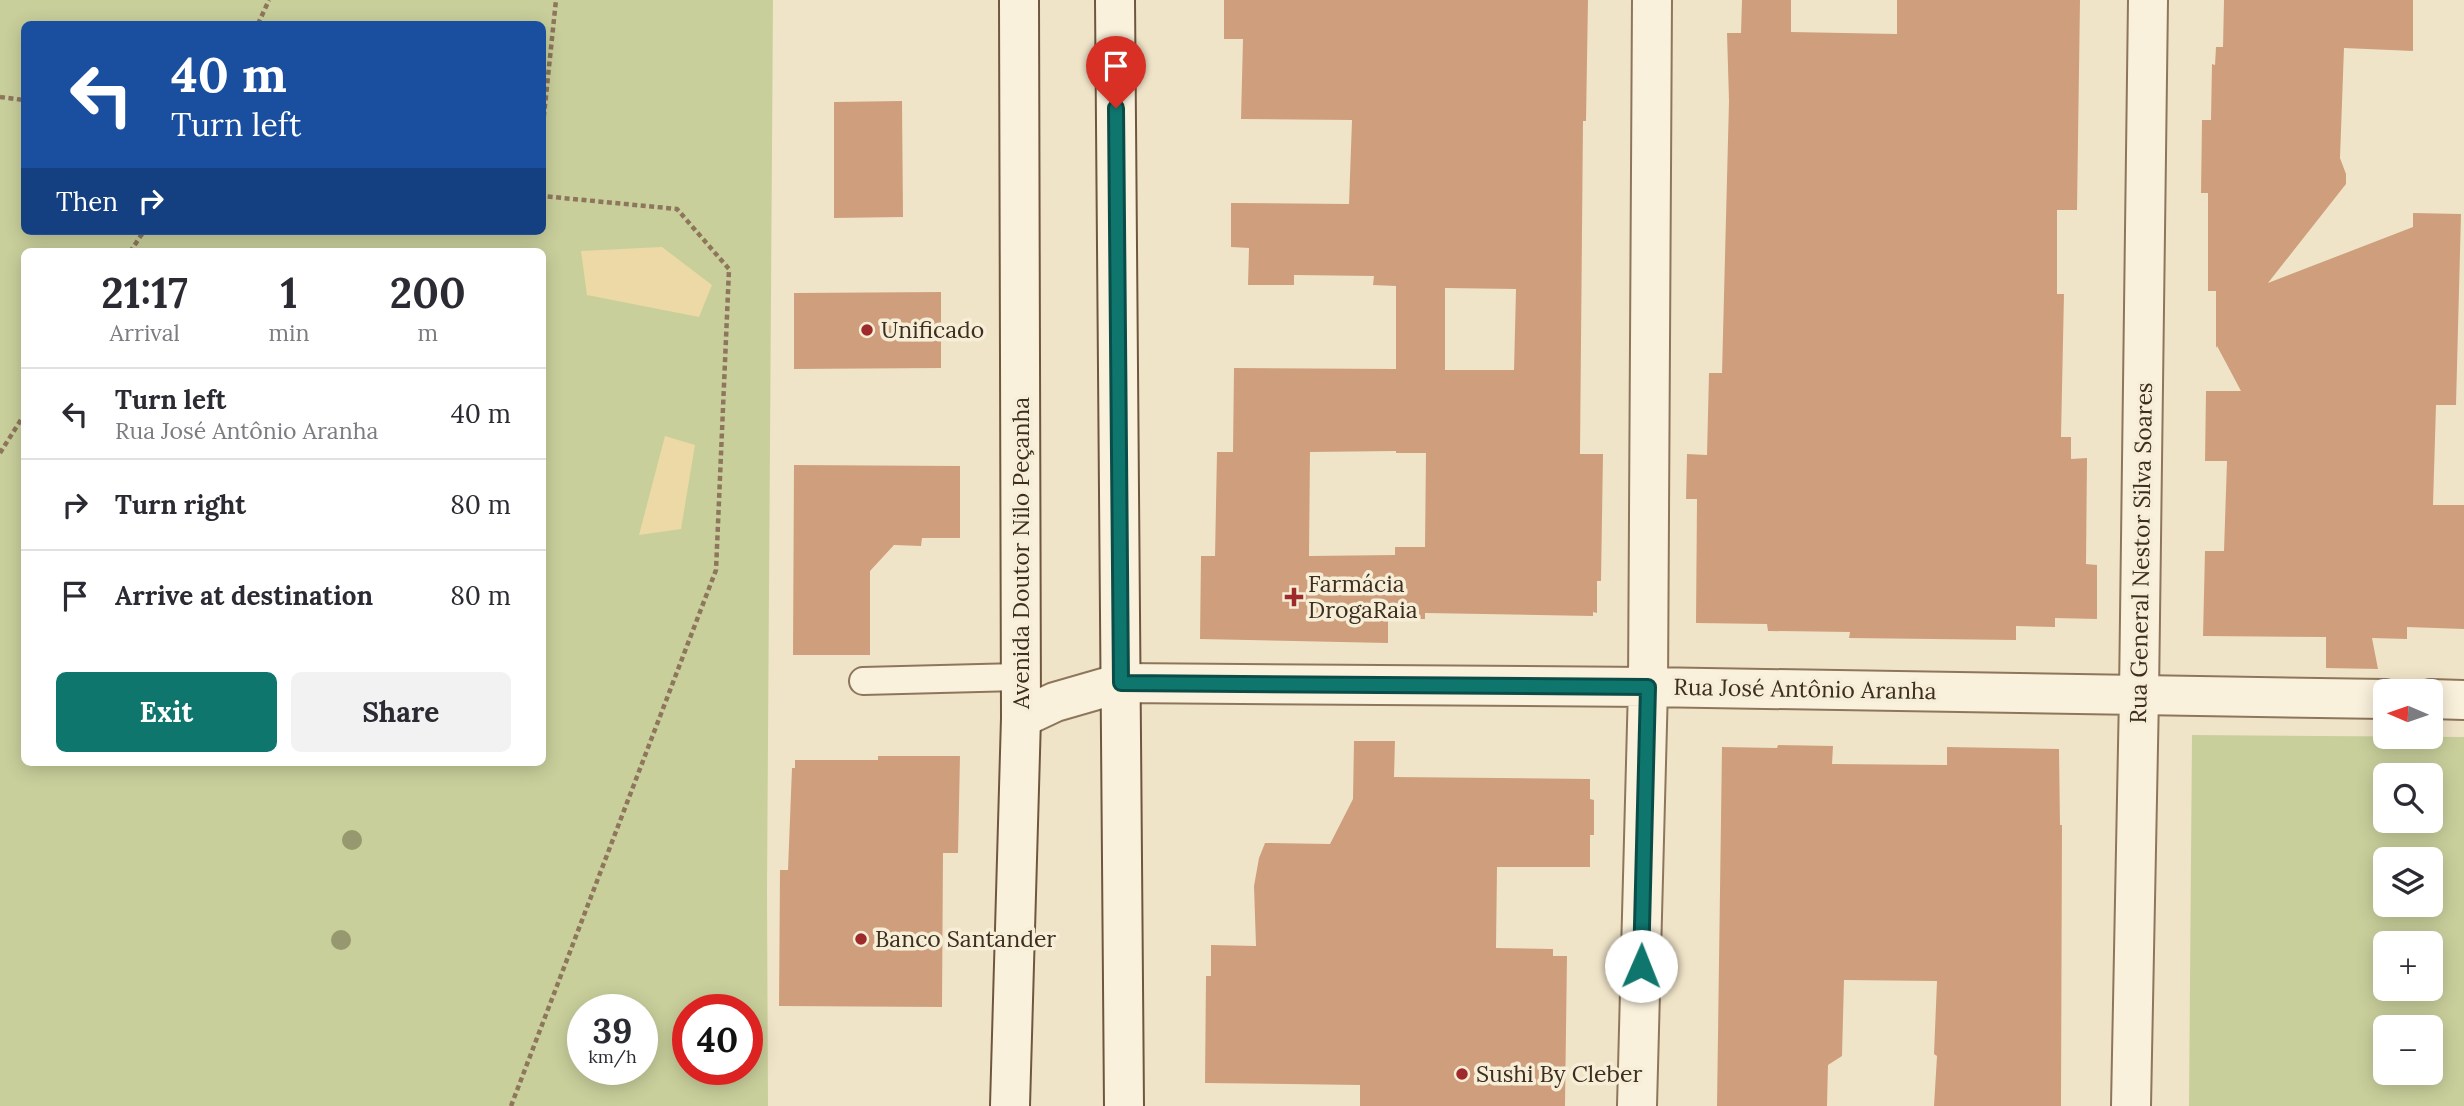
<!DOCTYPE html>
<html lang="en">
<head>
<meta charset="utf-8">
<style>
  :root { --surface:#fff; --page:#f2f2f3; --text:#2b2b33; --muted:#7c7c81; --line:#e1e1e2; --accent:#0f766e }
  body { margin:0; font-family:Lora,serif; background:var(--page); color:var(--text); height:100vh; display:flex; flex-direction:column; font-size:26px; white-space:nowrap }
  * { box-sizing:border-box; margin:0 }
  p { font-size:23px; color:var(--muted) }
  .icon { flex:none; width:38px; height:38px; fill:none; stroke:currentColor; stroke-width:2; stroke-linecap:round; stroke-linejoin:round }
  .map { position:relative; flex:1; overflow:hidden }
  .drawer { position:absolute; left:21px; top:248px; width:525px; height:518px; display:flex; flex-direction:column; background:var(--surface); border-radius:10px; box-shadow:0 4px 18px #0003 }
  .drawer>* { flex:none }
  .top-card { position:absolute; left:21px; top:21px; width:525px; height:214px; border-radius:10px; box-shadow:0 4px 18px #0003; background:#1a4fa0; color:#fff; overflow:hidden }
  .needle { width:46px; rotate:272deg }
  .fabs { position:absolute; left:2373px; top:679px; display:grid; gap:14px }
  .fabs a { display:grid; place-items:center; width:70px; height:70px; border-radius:10px; background:var(--surface); box-shadow:0 4px 18px #0003; font-size:35px }
  .speed { position:absolute; left:567px; top:994px; display:flex; gap:14px; font-size:35px; font-weight:700; text-align:center }
  .speed>* { display:grid; place-content:center; width:91px; height:91px; border-radius:50%; background:var(--surface); box-shadow:0 4px 18px #0003; line-height:1 }
  .speed small { font-size:18px; font-weight:400 }
  .speed .limit { border:10px solid #d22; background:#fff; color:#111 }
  .pin { position:absolute; display:grid; place-items:center; width:60px; height:60px; color:#fff; margin:-72px -30px; border-radius:50% 50% 50% 0; rotate:-45deg; box-shadow:0 0 7px #0007 }
  .pin .icon { rotate:45deg }
  .me { position:absolute; width:77px; margin:-38px; rotate:1deg; stroke-linejoin:round; filter:drop-shadow(0 0 5px #0008) }
  .turn { display:flex; align-items:center; gap:24px; height:147px; padding:0 35px; font-size:32px }
  .turn .icon { width:91px; height:91px; stroke-width:2.5 }
  .turn b { display:block; font-size:49px; line-height:60px }
  .then { display:flex; align-items:center; height:66px; padding:0 35px; background:#0003; gap:14px; font-size:26px }
  .eta { display:flex; justify-content:space-evenly; align-items:center; height:119px; text-align:center }
  .eta b { font-size:42px; font-weight:700; line-height:49px }
  .button { display:flex; gap:14px; margin-top:auto; padding:14px 35px }
  .button a { flex:1; height:80px; border-radius:10px; background:var(--accent); color:#fff; font-size:28px; font-weight:700; line-height:80px; text-align:center }
  .button a+a { background:var(--page); color:var(--text) }
  ul { padding:0; list-style:none }
  li { display:flex; align-items:center; gap:21px; height:91px; padding:0 35px; border-top:2px solid var(--line) }
  li div { flex:1 }
  li b { display:block; font-size:26px }
  li em { font-style:normal }
  .map>svg:first-child { display:block }
  .green { fill:#c9cf9b; fill-rule:evenodd }
  .sand { fill:#ecd9a5 }
  .building { fill:#cf9f7d; fill-rule:evenodd }
  .lines { fill:none; stroke-linecap:round; stroke-linejoin:round }
  .service-casing { stroke:#8d765c; stroke-width:30 }
  .minor-casing { stroke:#8d765c; stroke-width:42 }
  .tertiary-casing { stroke:#8d765c; stroke-width:42 }
  .secondary-casing { stroke:#6f573f; stroke-width:42 }
  .path { stroke:#8d765c; stroke-width:4.5; stroke-dasharray:5 3.5; stroke-linecap:butt }
  .service { stroke:#faf1dc; stroke-width:26 }
  .minor { stroke:#faf1dc; stroke-width:38 }
  .tertiary { stroke:#faf1dc; stroke-width:38 }
  .secondary { stroke:#faf1dc; stroke-width:38 }
  .tree { fill:#96986f }
  .route-casing { stroke:#0a4d48; stroke-width:18 }
  .route { stroke:#0f766e; stroke-width:12 }
  .poi-dot { fill:#9e2a2b; stroke:#f7eed8; stroke-width:2.5 }
  .labels { text-anchor:middle; stroke-width:7; stroke-linejoin:round; paint-order:stroke }
  .poi-label { font-size:23px; fill:#3d2e20; stroke:#f7eed8; text-anchor:start }
  .street-label { font-size:23px; fill:#3d2e20; stroke:#f7eed8 }
</style>
</head>
<body>
<div class="map">
<svg width="2464" height="1106" viewBox="0 0 2464 1106">
  <rect width="100%" height="100%" fill="#f0e4c8"/>
  <path class="green" d="M 0,0 L 773,0 L 767,890 L 768,1106 L 0,1106 ZM 24,24 L 542,24 L 542,231 L 24,231 ZM 24,252 L 542,252 L 542,763 L 24,763 ZM 583,1010 L 642,1010 L 642,1069 L 583,1069 ZM 688,1010 L 747,1010 L 747,1069 L 688,1069 Z
    M 2192,735 L 2464,737 L 2464,1106 L 2189,1106 ZM 2431,775 L 2431,821 L 2385,821 L 2385,775 ZM 2385,859 L 2431,859 L 2431,905 L 2385,905 ZM 2385,943 L 2431,943 L 2431,989 L 2385,989 ZM 2431,1027 L 2431,1073 L 2385,1073 L 2385,1027 Z"/>
  <path class="sand" d="M 662,247 L 712,285 L 699,317 L 587,295 L 581,251 Z
    M 665,436 L 695,445 L 681,529 L 639,535 Z"/>
  <path class="building" d="M 1224,0 L 1588,0 L 1586,121 L 1583,121 L 1580,454 L 1603,454 L 1601,581 L 1597,581 L 1597,613 L 1593,612 L 1593,616 L 1425,613 L 1425,619 L 1388,619 L 1388,643 L 1200,639 L 1201,556 L 1215,556 L 1217,452 L 1233,452 L 1234,368 L 1396,369 L 1396,286 L 1373,285 L 1374,276 L 1294,275 L 1294,285 L 1248,285 L 1249,248 L 1231,247 L 1231,203 L 1349,204 L 1352,120 L 1241,119 L 1243,39 L 1224,39 ZM 1445,288 L 1516,289 L 1514,370 L 1445,370 ZM 1396,451 L 1396,453 L 1426,453 L 1425,547 L 1395,547 L 1395,555 L 1309,556 L 1310,452 Z
    M 1742,0 L 1791,0 L 1791,32 L 1897,34 L 1897,0 L 2080,0 L 2077,210 L 2057,210 L 2057,294 L 2064,294 L 2061,437 L 2071,437 L 2071,459 L 2087,458 L 2086,564 L 2097,565 L 2097,619 L 2055,618 L 2055,627 L 2016,626 L 2016,640 L 1849,638 L 1850,632 L 1768,631 L 1767,624 L 1696,623 L 1697,499 L 1686,499 L 1687,454 L 1707,455 L 1709,373 L 1722,373 L 1729,101 L 1727,33 L 1741,33 Z
    M 2224,0 L 2413,0 L 2413,51 L 2344,48 L 2340,158 L 2346,174 L 2346,184 L 2268,283 L 2413,227 L 2413,213 L 2461,214 L 2456,405 L 2436,405 L 2433,505 L 2464,505 L 2464,629 L 2407,627 L 2407,639 L 2372,638 L 2378,669 L 2326,668 L 2326,637 L 2203,636 L 2205,551 L 2224,551 L 2227,461 L 2205,461 L 2206,391 L 2241,391 L 2217,346 L 2216,348 L 2216,291 L 2208,291 L 2208,193 L 2201,193 L 2202,120 L 2211,120 L 2212,64 L 2215,65 L 2216,47 L 2223,47 Z
    M 902,101 L 903,217 L 834,218 L 834,102 Z
    M 941,292 L 941,368 L 794,369 L 794,293 Z
    M 794,465 L 960,466 L 960,538 L 922,538 L 921,546 L 894,545 L 870,571 L 870,655 L 793,655 Z
    M 1354,741 L 1395,741 L 1394,777 L 1590,779 L 1590,799 L 1594,800 L 1594,835 L 1590,835 L 1590,867 L 1497,867 L 1496,948 L 1553,949 L 1553,956 L 1567,956 L 1565,1106 L 1360,1106 L 1360,1085 L 1205,1083 L 1206,976 L 1211,976 L 1211,945 L 1256,946 L 1254,886 L 1259,858 L 1265,843 L 1330,844 L 1353,799 Z
    M 1778,745 L 1833,746 L 1832,764 L 1947,765 L 1947,747 L 2059,749 L 2060,825 L 2062,825 L 2061,1106 L 1934,1106 L 1937,1056 L 1934,1054 L 1937,981 L 1844,980 L 1842,1056 L 1828,1065 L 1827,1106 L 1717,1106 L 1722,747 L 1777,748 Z
    M 878,756 L 960,756 L 958,853 L 943,853 L 942,1007 L 779,1006 L 780,870 L 788,870 L 792,768 L 795,768 L 795,760 L 878,760 Z"/>
  <g class="lines">
    <g class="service-casing">
      <path id="service" d="M 863,681 L 1021,677"/>
    </g>
    <g class="minor-casing">
      <path id="minor" d="M 2139,695 L 2385,699
        M 2431,699 L 2464,700"/>
    </g>
    <g class="tertiary-casing">
      <path id="tertiary" d="M 1021,718 L 1055,702 L 1121,683 L 1648,687 L 2139,695
        M 1637,1106 L 1648,687 L 1652,0
        M 2131,1106 L 2139,695 L 2148,0"/>
    </g>
    <g class="secondary-casing">
      <path id="secondary" d="M 1115,0 L 1124,1106
        M 1010,1106 L 1021,718 L 1019,0"/>
    </g>
    <path class="path" d="M 258,24 L 269,0
      M 0,97 L 24,100
      M 542,134 L 556,0
      M 130,252 L 144,231
      M 0,453 L 24,415
      M 511,1106 L 716,570 L 729,269 L 677,209 L 542,196"/>
    <use href="#service" class="service"/>
    <use href="#minor" class="minor"/>
    <use href="#tertiary" class="tertiary"/>
    <use href="#secondary" class="secondary"/>
  </g>
  <g class="tree">
    <circle cx="352" cy="840" r="10"/>
    <circle cx="341" cy="940" r="10"/>
  </g>
  <g class="lines">
    <g class="route-casing">
      <path id="route" d="M 1116,108 L 1121,683 L 1648,687 L 1641,966"/>
    </g>
    <use href="#route" class="route"/>
  </g>
  <g class="poi-dot">
    <circle cx="867" cy="330" r="7"/>
    <path d="M1290.5 586.5h7v7h7v7h-7v7h-7v-7h-7v-7h7z"/>
    <circle cx="861" cy="939" r="7"/>
    <circle cx="1462" cy="1074" r="7"/>
  </g>
  <g class="labels">
    <g class="poi-label">
      <text x="881" y="338">Unificado</text>
      <text x="1308" y="592">Farmácia<tspan x="1308" dy="26">DrogaRaia</tspan></text>
      <text x="875" y="947">Banco Santander</text>
      <text x="1476" y="1082">Sushi By Cleber</text>
    </g>
    <g class="street-label">
      <text transform="translate(1021 553) rotate(-90)" y="8">Avenida Doutor Nilo Peçanha</text>
      <text transform="translate(2141 553) rotate(-89)" y="8">Rua General Nestor Silva Soares</text>
      <text transform="translate(1805 689) rotate(1)" y="8">Rua José Antônio Aranha</text>
    </g>
  </g>
</svg>
<div class="fabs">
<a><svg class="needle" viewBox="-14 -14 28 28"><path d="M0-13l5 13h-10z" fill="#e53935"/><path d="M0 13l5-13h-10z" fill="#7c7c81"/></svg></a>
<a><svg class="icon" aria-label="search" viewBox="0 0 24 24"><circle cx="10" cy="10" r="6"/><path d="M15 15l6 6"/></svg></a>
<a><svg class="icon" aria-label="layers" viewBox="0 0 24 24"><path d="M12 4l9 5-9 5-9-5zM3 14l9 5 9-5"/></svg></a>
<a>+</a>
<a>−</a>
</div>
<div class="speed"><div>39<small>km/h</small></div><div class="limit">40</div></div>
<div class="pin" style="left:1116px;top:108px;background:#d93025"><svg class="icon" aria-label="arrive" viewBox="0 0 24 24"><path d="M6 21V4h12l-3 4 3 4H6"/></svg></div>
<svg class="me" style="left:1641px;top:966px" viewBox="-20 -20 40 40"><circle r="19" fill="#fff"/><path d="M0-13L10 11 0 6-10 11z" fill="#0f766e"/></svg>
<div class="top-card">
<div class="turn"><svg class="icon" aria-label="left" viewBox="0 0 24 24"><path d="M17 20v-9H6M10 6l-5 5 5 5"/></svg><div><b>40 m</b>Turn left</div></div>
<div class="then">Then<svg class="icon" aria-label="right" viewBox="0 0 24 24"><path d="M7 20v-9h11M14 6l5 5-5 5"/></svg></div>
</div>
<section class="drawer">
<div class="eta">
<div><b>21:17</b><p>Arrival</p></div>
<div><b>1</b><p>min</p></div>
<div><b>200</b><p>m</p></div>
</div>
<ul>
<li><svg class="icon" aria-label="left" viewBox="0 0 24 24"><path d="M17 20v-9H6M10 6l-5 5 5 5"/></svg><div><b>Turn left</b><p>Rua José Antônio Aranha</p></div><em>40 m</em></li>
<li><svg class="icon" aria-label="right" viewBox="0 0 24 24"><path d="M7 20v-9h11M14 6l5 5-5 5"/></svg><div><b>Turn right</b></div><em>80 m</em></li>
<li><svg class="icon" aria-label="arrive" viewBox="0 0 24 24"><path d="M6 21V4h12l-3 4 3 4H6"/></svg><div><b>Arrive at destination</b></div><em>80 m</em></li>
</ul>
<div class="button"><a>Exit</a><a>Share</a></div>
</section>
</div>
</body>
</html>
